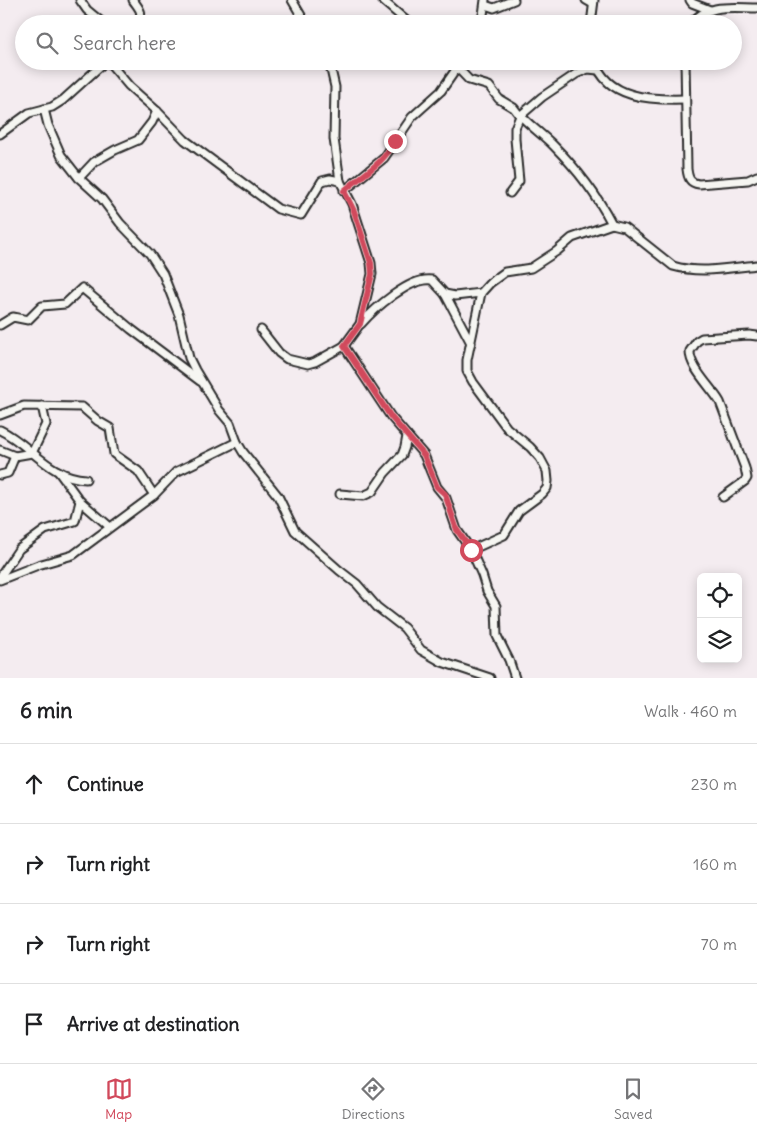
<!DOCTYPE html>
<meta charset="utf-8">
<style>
:root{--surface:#fff;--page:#f6f6f6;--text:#202124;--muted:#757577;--line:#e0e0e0;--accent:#d1495b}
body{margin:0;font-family:Delius,sans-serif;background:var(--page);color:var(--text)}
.controls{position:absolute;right:15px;bottom:15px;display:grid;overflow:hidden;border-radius:8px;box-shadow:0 2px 12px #0003}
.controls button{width:45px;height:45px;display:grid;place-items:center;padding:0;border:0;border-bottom:1px solid var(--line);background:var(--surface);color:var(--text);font:25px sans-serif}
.stop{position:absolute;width:15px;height:15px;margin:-11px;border:4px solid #d1495b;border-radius:50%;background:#fff}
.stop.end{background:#d1495b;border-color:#fff;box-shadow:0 1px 5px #0008}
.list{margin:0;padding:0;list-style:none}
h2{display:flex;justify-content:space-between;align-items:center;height:65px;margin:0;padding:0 20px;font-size:21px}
h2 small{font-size:16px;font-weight:400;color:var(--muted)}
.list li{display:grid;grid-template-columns:32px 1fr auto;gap:15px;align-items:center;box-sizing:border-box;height:80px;padding:0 20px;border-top:1px solid var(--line)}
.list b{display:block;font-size:19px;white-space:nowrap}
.list em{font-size:16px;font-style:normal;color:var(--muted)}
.icon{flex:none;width:28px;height:28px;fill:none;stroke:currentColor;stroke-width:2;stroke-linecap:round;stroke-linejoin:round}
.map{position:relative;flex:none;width:757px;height:678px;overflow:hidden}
.search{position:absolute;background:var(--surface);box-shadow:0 2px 12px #0003;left:15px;right:15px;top:15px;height:55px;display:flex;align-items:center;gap:12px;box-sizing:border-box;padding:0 18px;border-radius:28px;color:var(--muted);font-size:19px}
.sheet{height:385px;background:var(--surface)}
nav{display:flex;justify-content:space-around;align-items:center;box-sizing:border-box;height:70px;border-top:1px solid var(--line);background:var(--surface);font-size:14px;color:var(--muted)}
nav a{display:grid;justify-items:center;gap:2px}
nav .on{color:var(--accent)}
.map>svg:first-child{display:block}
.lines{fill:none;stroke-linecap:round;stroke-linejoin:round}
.street-casing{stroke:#2b2b2b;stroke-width:11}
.street{stroke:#f6f6f2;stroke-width:7}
.route{stroke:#d1495b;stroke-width:6}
</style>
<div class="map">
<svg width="757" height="678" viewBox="0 0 757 678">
<rect width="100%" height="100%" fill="#f4ecf0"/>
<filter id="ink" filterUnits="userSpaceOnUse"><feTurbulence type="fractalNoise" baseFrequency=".02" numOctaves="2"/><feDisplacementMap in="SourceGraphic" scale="10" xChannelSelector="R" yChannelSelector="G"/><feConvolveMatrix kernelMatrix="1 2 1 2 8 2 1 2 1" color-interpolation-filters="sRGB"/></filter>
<g filter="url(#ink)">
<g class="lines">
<defs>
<g id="street">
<polyline points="80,0 87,10 104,24"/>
<path d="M 133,0 C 140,10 145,13 135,24"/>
<polyline points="292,0 306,24"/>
<polyline points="382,0 410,24"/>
<polyline points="586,0 593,4"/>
<polyline points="690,0 692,3 710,10"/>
<polyline points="485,5 494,8 514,0"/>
<polyline points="479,24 483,15 485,0"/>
<polyline points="591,24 594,0"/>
<path d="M 691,24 C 706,3 734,8 757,8"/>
<polyline points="108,61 129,86 157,111 185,140 278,209 301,215 322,181 330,179 340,181"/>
<polyline points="451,61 469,80 489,86 499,99 514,108 520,116"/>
<path d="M 595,61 C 607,99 651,100 685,99"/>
<path d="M 685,61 L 687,169 C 688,178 690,183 699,184 L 748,180 L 757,176"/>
<polyline points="331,63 342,61"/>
<polyline points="44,109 48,125 61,155 79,178 102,199 120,223 150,254 163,274 179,315 189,358 195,370 219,410 230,423 237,442 243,452 278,496 295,531 339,570 357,584 377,607 404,628 421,650 442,662 490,678"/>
<path d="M 522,115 L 524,119 C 533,128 544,136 553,145 C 576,168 597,195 612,224"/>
<polyline points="0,134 29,113 52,107 63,100 106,61"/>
<polyline points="79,178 94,162 115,150 138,140 152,122 157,111"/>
<polyline points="344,191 384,158 412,117 441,91 457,68"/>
<polyline points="510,193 519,181 515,139 515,128 520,116 542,97 576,74 588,69 598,70"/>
<polyline points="445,294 471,343"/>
<path d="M 361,324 C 374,309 411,276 432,280 L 445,294 L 455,296 L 481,293"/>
<polyline points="0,325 13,317 28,320 42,306 65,304 82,288 131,329 200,381"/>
<polyline points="261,330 279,353 287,359 308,364 315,362 344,346 360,324 372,274 371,263 352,204 340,181 334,139 335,87 329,61"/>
<polyline points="344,346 391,417 424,455 437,487 446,498 457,530 471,550 482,575 487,591 496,606 497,636 509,660 515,678"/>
<polyline points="0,415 24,406 82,407 98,421 110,428 114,454 138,471 154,495"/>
<path d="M 0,430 C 30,444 50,478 86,479"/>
<polyline points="0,450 15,456"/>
<polyline points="0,475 8,473 15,456 32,453 46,424 42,406"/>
<polyline points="340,494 363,496 372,492 385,473 402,455 405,447 407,436"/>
<path d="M 723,497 L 745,481 L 747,478 L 745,468 L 720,402 C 712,388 689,367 690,351 L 697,341 L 702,338 L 749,335 L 757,336"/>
<polyline points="80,501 110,527"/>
<path d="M 471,550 L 504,535 L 519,511 L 542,494 L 547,488 L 548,481 L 547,471 L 540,458 L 530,447 L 507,428 L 473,382 L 467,371 L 467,360 L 481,293 L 490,283 L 505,272 L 531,268 L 557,251 L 572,238 L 612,224 L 624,227 L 673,266 C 699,274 730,268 757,265"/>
<polyline points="0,577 19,549 45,530 75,521 80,501 58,471"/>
<polyline points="0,580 38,565 73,555 154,495 176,472 237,442"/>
</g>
</defs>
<use href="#street" class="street-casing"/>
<use href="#street" class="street"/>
</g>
</g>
<g class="lines" filter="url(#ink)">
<path class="route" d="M 395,141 C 383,164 363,174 344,191 L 354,211 L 371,263 L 372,274 L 360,324 L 344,346 L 391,417 L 424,455 L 437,487 L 445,494 L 457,530 L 471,550"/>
</g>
</svg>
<div class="controls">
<button><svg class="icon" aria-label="locate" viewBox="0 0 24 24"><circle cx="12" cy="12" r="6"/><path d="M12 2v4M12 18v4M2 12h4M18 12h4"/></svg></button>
<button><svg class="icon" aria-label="layers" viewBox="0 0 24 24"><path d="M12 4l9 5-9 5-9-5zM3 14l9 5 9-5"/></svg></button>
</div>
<div class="stop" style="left:471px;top:550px"></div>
<div class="stop end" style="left:395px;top:141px"></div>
<div class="search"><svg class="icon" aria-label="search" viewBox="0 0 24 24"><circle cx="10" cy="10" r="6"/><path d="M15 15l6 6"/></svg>Search here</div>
</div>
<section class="sheet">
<h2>6 min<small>Walk · 460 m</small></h2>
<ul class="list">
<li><svg class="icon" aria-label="ahead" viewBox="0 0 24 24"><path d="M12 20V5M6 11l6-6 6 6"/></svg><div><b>Continue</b></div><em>230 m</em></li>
<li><svg class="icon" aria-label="right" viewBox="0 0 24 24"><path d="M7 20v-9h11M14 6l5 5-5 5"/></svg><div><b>Turn right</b></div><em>160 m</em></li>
<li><svg class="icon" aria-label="right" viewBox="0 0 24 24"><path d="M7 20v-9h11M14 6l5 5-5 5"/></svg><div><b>Turn right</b></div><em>70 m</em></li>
<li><svg class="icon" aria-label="arrive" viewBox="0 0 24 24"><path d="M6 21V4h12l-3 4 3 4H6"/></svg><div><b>Arrive at destination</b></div></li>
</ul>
</section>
<nav>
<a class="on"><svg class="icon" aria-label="map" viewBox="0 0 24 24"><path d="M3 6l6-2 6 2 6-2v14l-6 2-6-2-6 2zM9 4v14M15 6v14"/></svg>Map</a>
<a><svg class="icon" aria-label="directions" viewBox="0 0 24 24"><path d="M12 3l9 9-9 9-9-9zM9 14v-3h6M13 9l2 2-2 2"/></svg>Directions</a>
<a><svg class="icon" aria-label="saved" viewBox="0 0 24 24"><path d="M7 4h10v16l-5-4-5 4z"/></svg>Saved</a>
</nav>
